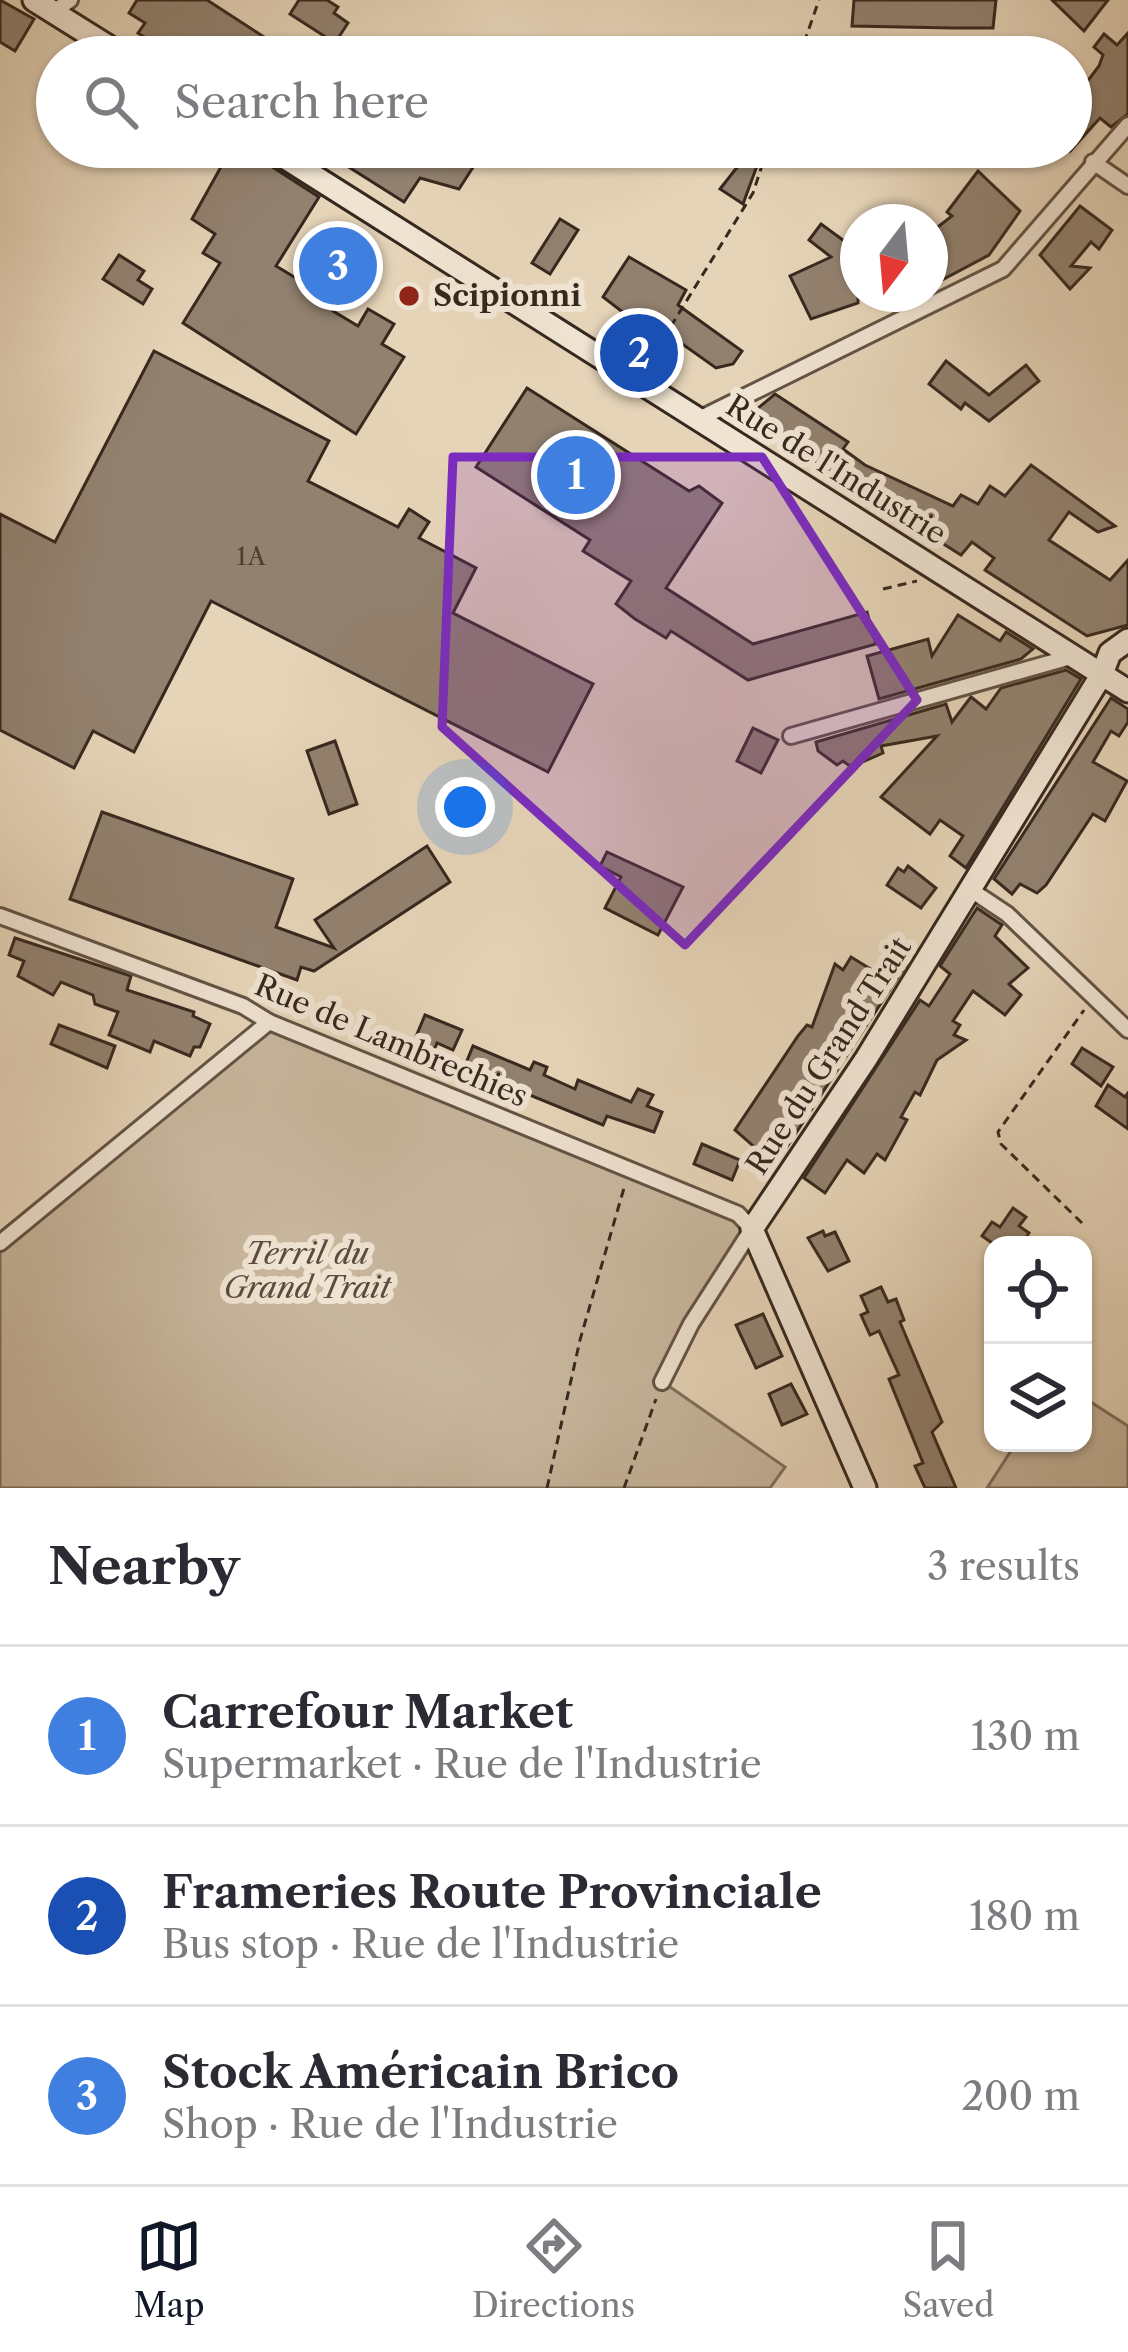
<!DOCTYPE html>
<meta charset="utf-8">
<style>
:root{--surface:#fff;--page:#f7f7f7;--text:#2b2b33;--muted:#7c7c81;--line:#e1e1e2;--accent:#111827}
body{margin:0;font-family:"Libre Caslon Text",serif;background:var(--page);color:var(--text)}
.controls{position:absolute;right:36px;bottom:36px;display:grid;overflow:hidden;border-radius:24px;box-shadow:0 3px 9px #0004}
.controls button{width:108px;height:108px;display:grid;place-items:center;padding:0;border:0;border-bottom:3px solid var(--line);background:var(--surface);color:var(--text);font:60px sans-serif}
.compass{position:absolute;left:840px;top:204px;width:108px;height:108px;border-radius:50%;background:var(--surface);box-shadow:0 3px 9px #0004;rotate:196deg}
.you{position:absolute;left:465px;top:807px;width:42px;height:42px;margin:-30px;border:9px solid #fff;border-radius:50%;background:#1a73e8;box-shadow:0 0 0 18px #1a73e833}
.badge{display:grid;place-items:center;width:78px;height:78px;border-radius:50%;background:var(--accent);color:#fff;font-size:39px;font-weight:700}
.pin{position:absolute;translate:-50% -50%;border:6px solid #fff;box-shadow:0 3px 12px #0006}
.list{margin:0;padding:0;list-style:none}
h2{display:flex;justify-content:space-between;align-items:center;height:156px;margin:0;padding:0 48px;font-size:51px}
h2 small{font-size:39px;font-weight:400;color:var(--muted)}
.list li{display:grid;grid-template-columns:78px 1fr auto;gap:36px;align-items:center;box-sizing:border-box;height:180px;padding:0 48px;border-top:3px solid var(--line)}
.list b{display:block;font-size:45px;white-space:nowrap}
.list p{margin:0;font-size:39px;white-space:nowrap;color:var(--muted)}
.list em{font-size:39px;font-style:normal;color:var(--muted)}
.icon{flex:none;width:66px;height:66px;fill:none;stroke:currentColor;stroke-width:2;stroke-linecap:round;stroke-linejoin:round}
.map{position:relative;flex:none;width:1128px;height:1488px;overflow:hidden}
.search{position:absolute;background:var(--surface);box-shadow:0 3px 9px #0004;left:36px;right:36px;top:36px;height:132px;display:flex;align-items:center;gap:30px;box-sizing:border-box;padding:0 42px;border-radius:66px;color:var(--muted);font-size:45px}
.sheet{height:696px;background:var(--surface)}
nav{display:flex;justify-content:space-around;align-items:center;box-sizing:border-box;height:168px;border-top:3px solid var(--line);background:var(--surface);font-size:33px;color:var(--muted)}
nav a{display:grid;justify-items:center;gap:6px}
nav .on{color:var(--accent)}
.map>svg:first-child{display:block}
.green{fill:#c8b79e;stroke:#80705e;stroke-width:3}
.building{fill:#92816f;stroke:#37281f;stroke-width:3}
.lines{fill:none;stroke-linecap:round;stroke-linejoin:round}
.street-casing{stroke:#635345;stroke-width:20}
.secondary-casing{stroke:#37281f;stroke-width:27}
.path{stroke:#37281f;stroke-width:3;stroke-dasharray:9 6;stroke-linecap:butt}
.street{stroke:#efe3d1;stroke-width:14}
.secondary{stroke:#efe3d1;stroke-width:21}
.marked{fill:#7b2cbf;fill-opacity:0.2;stroke:#7b2cbf;stroke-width:9;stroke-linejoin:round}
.poi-dot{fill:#8f2418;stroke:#efe3d1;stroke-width:4.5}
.labels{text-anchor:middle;stroke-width:12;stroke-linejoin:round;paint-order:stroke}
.number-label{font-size:24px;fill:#4e3e33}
.poi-label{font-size:30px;font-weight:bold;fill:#37281f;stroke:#efe3d1;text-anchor:start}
.street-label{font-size:30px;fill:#37281f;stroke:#efe3d1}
.park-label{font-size:30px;font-style:italic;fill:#5b4c3f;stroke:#efe3d1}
</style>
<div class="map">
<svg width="1128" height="1488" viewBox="0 0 1128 1488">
<rect width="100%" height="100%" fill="#e6d4b8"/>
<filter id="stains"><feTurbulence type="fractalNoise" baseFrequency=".00167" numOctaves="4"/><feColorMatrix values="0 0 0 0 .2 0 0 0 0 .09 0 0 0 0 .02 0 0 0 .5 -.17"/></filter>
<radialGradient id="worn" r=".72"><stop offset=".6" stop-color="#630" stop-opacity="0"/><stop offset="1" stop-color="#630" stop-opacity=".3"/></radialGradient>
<g class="green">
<polygon points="269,1022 725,1205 752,1229 663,1382 785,1467 770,1488 0,1488 0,1243"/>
<polygon points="1083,1397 1128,1426 1128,1488 987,1488 1016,1443 1083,1443"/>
</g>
<g class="building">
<polygon points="0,0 34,19 15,51 0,42"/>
<polygon points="137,0 207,0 295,57 175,57 138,33 145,23 129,13"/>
<polygon points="299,0 327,0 338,7 334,13 348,23 335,43 290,14"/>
<polygon points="854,0 996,0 993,28 952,28 852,26"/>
<polygon points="1052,0 1108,0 1084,31"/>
<polygon points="1128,33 1128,114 1111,127 1100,118 1071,150 1071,83 1080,91 1099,66 1103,55 1094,47 1104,34 1117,45"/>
<polygon points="194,147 241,147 319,197 276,266 306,284 338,233 368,252 333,311 358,326 368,309 394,324 382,344 404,357 356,434 183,323 220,263 203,253 215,234 192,219 222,165"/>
<polygon points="317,147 486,147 459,189 420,178 404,202"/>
<polygon points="746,156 758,163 743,204 720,189"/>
<polygon points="978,171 1020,211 989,255 942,280 936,268 930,276 930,233 952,216 947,212"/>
<polygon points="1080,206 1112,230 1099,249 1091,242 1071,266 1090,268 1070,289 1040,255"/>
<polygon points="560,219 578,230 550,274 532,263"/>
<polygon points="821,224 858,251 858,303 811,319 790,276 831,257 809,240"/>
<polygon points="119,255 144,271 138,280 152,289 143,304 103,279"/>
<polygon points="629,257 686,290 678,305 742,351 733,364 716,368 657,326 651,334 603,297"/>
<polygon points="154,351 329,441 308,481 398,527 409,509 429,522 419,538 476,568 453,613 593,684 548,772 211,601 134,752 93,731 74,768 0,730 0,514 55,542"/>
<polygon points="946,361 989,395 1026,365 1039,381 989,421 965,403 961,409 929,384"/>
<polygon points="527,388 689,491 699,486 722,503 666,588 753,644 867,612 876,644 748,680 671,631 666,638 635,619 616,604 631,581 583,551 590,540 476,467"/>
<polygon points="775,394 848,442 843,449 865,465 953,506 961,495 978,504 990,486 1005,496 1031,465 1115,526 1098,532 1069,512 1049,540 1110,580 1128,560 1128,625 1087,636 985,570 994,558 972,542 961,555 745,419"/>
<polygon points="958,615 1000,641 1006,632 1033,649 1021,659 879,699 867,656 928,639 932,656"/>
<polygon points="1066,670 1081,679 966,868 950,856 963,836 940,820 930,834 881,797 937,736 881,746 883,753 851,767 843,761 837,765 818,751 816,742 946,704 952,722 971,697 986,709 1001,688"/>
<polygon points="1111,698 1128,709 1128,722 1119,736 1111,731 1093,762 1127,781 1105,821 1093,814 1046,885 1037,893 1020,884 1012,894 994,879"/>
<polygon points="753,728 778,740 761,773 737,761"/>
<polygon points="335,741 357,804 329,814 307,751"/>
<polygon points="102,812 293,879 276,927 334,948 315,920 427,846 450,882 314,971 301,967 297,980 70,899"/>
<polygon points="607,852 683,887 658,935 605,908 621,877 600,866"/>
<polygon points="908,866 936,888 921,908 887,885 898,868 904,872"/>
<polygon points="977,908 1002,925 995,936 1028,968 1009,984 1021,995 1005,1015 973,991 953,1021 960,1025 954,1035 966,1040 937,1060 920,1095 915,1092 901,1117 907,1120 885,1160 877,1154 864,1173 847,1160 825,1193 804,1178 920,1000 929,1006 950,974 940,966"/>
<polygon points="15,938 131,976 127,990 194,1012 193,1016 210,1024 200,1047 194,1047 190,1056 154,1041 150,1052 109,1035 118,1012 95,1004 93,995 61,982 53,995 18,976 24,961 9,955"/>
<polygon points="888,955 906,965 775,1165 735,1130 798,1036 807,1025 812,1027 835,964 843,970 851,957 877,973"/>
<polygon points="425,1015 462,1030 453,1050 437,1043 432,1055 412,1046"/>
<polygon points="59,1025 115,1046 107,1068 51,1044"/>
<polygon points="473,1046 530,1070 534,1062 547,1067 544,1075 575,1089 578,1080 631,1102 638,1089 653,1095 647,1106 662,1112 654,1132 607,1116 603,1125 464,1068"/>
<polygon points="1082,1048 1113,1067 1101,1086 1072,1064"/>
<polygon points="1108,1085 1125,1097 1128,1093 1128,1129 1096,1106"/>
<polygon points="702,1144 740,1160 732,1180 694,1164"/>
<polygon points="1013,1208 1026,1217 1019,1226 1029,1233 1021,1245 995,1245 982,1236 992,1222 1000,1227"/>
<polygon points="823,1231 825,1236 835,1232 849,1261 828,1271 808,1238"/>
<polygon points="881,1287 888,1302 896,1299 904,1320 900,1322 942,1422 932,1432 956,1488 925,1488 915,1466 923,1463 889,1379 899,1375 879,1331 870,1335 861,1315 868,1312 861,1296"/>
<polygon points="763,1314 782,1356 756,1368 736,1325"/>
<polygon points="791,1384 807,1414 782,1425 769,1394"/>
</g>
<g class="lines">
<defs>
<g id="street">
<polyline points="54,12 70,0"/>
<polyline points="1093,162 1128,186"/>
<polyline points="699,419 1003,269 1128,125"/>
<polyline points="791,736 1074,656"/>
<polyline points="971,890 1007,914 1128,1030"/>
<polyline points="0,916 243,1006 269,1022 738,1214 752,1229 691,1324 662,1382"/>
<polyline points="0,1243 269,1022"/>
</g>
<g id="secondary">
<polyline points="34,0 125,57"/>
<polyline points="268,147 1128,691"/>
<polyline points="865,1488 752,1229 866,1059 1102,674 1110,653 1128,640"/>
</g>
</defs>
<use href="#street" class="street-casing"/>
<use href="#secondary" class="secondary-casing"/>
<g class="path">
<polyline points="799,57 819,0"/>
<polyline points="647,365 753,193 768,147"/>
<polyline points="883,589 917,581"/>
<polyline points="1082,1223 1001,1144 998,1132 1084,1010"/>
<polyline points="547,1488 580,1340 624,1188"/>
<polyline points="624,1488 656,1399"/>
</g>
<use href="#street" class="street"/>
<use href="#secondary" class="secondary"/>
</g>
<path class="marked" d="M 453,457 L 762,457 L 917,700 L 685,945 L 442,727 Z"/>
<circle class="poi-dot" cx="409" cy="296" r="12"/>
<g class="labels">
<g class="number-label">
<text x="251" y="565">1A</text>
</g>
<g class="poi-label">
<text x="433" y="306">Scipionni</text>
</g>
<g class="street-label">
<text transform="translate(836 470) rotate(32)" y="10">Rue de l'Industrie</text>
<text transform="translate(391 1041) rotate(23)" y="10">Rue de Lambrechies</text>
<text transform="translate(829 1056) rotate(-57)" y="10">Rue du Grand Trait</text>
</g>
<g class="park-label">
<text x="307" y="1264">Terril du<tspan x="307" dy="34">Grand Trait</tspan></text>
</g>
</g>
<rect width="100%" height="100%" filter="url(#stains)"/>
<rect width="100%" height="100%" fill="url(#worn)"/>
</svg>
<div class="controls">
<button><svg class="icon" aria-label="locate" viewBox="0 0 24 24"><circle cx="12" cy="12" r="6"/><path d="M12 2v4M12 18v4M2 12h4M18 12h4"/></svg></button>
<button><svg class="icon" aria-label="layers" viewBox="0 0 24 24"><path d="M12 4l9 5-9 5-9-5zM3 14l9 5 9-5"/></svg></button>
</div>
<svg class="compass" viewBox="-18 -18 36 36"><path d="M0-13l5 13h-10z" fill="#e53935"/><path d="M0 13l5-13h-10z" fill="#7c7c81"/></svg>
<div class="you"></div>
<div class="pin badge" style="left:576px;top:475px;background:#3f7fe0">1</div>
<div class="pin badge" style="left:639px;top:353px;background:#1a4fb4">2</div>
<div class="pin badge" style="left:338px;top:266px;background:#3f7fe0">3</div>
<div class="search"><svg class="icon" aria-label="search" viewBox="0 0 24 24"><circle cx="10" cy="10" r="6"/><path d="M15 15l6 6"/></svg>Search here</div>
</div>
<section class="sheet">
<h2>Nearby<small>3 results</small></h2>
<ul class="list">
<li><span class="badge" style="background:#3f7fe0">1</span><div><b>Carrefour Market</b><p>Supermarket · Rue de l'Industrie</p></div><em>130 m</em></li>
<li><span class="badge" style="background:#1a4fb4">2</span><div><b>Frameries Route Provinciale</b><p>Bus stop · Rue de l'Industrie</p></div><em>180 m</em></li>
<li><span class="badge" style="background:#3f7fe0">3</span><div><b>Stock Américain Brico</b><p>Shop · Rue de l'Industrie</p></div><em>200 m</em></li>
</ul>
</section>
<nav>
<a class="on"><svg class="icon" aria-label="map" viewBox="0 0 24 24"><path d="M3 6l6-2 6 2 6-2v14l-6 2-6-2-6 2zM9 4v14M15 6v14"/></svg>Map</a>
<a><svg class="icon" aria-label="directions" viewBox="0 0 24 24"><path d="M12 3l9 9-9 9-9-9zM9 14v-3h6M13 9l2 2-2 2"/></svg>Directions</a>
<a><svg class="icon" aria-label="saved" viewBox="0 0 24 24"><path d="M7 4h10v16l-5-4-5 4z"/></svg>Saved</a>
</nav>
